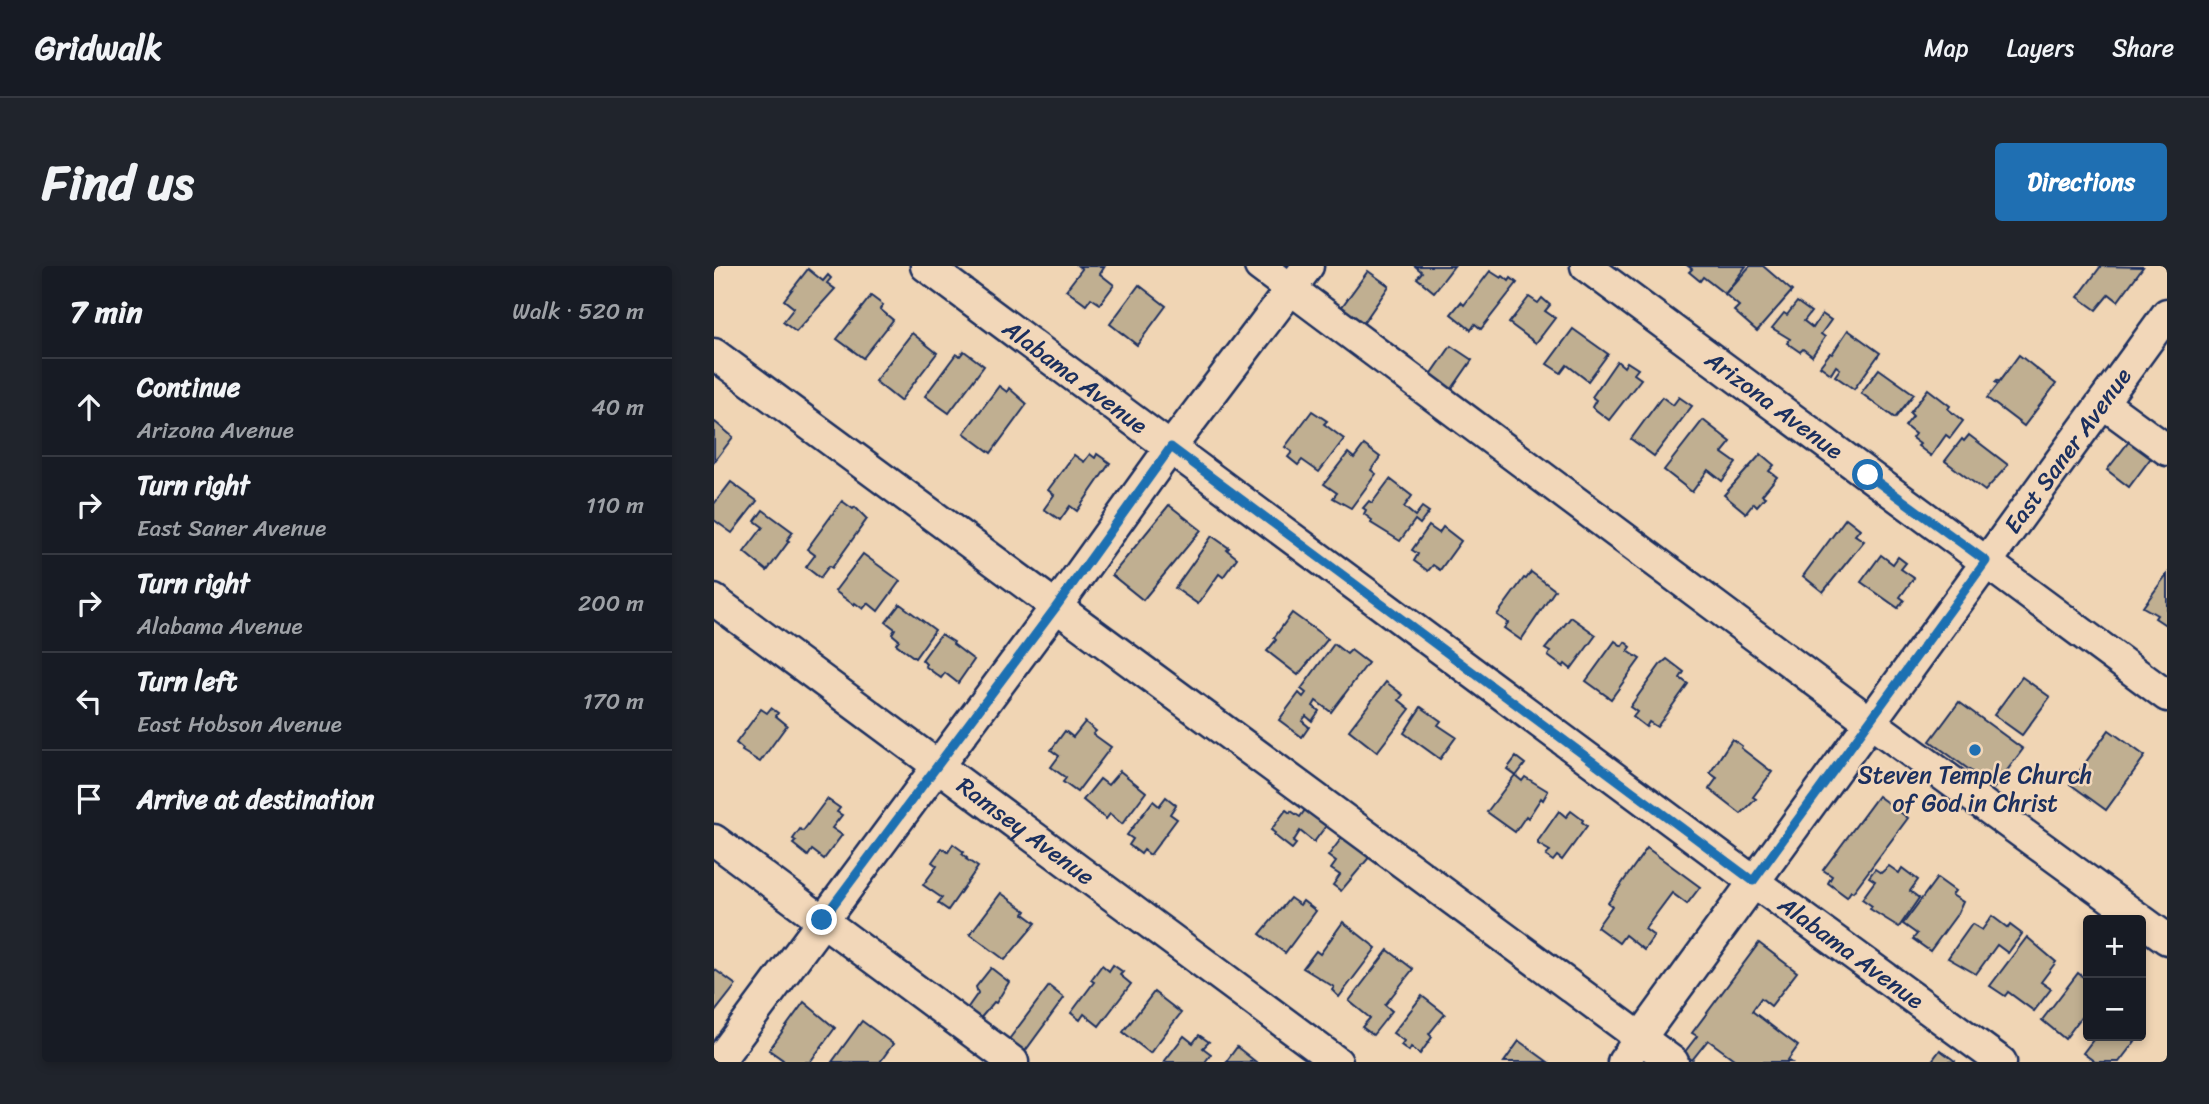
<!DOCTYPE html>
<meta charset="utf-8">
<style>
:root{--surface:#171b24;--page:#20242c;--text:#f1f3f6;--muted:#9ea1a6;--line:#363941;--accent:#1f6fb2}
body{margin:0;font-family:Sriracha,sans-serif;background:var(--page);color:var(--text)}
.controls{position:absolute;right:21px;bottom:21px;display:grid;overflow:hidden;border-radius:7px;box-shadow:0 4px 10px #0003}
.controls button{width:63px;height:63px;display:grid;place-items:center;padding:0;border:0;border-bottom:2px solid var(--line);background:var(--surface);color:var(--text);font:35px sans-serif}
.stop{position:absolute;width:21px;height:21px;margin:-16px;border:5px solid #1f6fb2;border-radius:50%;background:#fff}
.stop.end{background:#1f6fb2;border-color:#fff;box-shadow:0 2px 7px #0008}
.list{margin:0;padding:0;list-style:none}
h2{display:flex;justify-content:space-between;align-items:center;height:91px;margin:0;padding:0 28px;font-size:30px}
h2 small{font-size:23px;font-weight:400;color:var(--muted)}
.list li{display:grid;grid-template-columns:46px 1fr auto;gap:21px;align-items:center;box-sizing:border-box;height:98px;padding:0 28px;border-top:2px solid var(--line)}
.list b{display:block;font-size:26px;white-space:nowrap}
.list p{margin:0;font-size:23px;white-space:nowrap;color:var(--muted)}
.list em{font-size:23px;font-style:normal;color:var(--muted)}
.icon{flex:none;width:38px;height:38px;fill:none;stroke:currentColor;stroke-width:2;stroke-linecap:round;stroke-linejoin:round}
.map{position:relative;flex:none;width:1453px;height:796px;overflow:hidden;border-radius:7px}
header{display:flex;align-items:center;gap:42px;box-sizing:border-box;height:98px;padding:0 35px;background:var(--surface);border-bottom:2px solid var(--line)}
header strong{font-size:33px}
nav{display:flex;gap:38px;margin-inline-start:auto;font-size:24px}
.intro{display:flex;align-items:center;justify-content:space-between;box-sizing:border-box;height:168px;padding:0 42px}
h1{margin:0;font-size:49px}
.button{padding:18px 32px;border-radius:7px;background:var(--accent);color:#fff;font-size:24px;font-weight:700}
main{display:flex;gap:42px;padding:0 42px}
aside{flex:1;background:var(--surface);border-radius:7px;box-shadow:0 4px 10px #0003}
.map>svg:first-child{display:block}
.building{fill:#c0af91;stroke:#1b2f5e;stroke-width:2}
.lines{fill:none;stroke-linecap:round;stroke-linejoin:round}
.minor-casing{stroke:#1b2f5e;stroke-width:35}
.minor{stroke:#f2d7b9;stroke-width:30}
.route{stroke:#1f6fb2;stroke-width:9}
.poi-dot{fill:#1f6fb2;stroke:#f2d7b9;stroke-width:2.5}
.labels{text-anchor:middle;stroke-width:5;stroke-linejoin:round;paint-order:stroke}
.street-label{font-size:24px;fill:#1b2f5e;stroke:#f2d7b9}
.poi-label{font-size:24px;fill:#1b2f5e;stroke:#f2d7b9}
</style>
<header>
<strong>Gridwalk</strong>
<nav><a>Map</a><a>Layers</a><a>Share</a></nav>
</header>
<div class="intro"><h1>Find us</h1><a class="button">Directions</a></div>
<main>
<aside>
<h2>7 min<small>Walk · 520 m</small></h2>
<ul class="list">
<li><svg class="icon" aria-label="ahead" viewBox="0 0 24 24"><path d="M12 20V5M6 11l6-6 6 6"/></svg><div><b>Continue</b><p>Arizona Avenue</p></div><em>40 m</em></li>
<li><svg class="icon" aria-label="right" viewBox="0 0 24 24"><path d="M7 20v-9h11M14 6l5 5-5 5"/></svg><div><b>Turn right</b><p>East Saner Avenue</p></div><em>110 m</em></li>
<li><svg class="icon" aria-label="right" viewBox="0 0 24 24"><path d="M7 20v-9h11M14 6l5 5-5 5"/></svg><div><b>Turn right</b><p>Alabama Avenue</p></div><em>200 m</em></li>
<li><svg class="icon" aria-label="left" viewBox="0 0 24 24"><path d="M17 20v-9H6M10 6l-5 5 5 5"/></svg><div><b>Turn left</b><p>East Hobson Avenue</p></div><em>170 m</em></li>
<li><svg class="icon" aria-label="arrive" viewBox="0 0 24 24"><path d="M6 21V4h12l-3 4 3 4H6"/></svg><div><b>Arrive at destination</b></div></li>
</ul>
</aside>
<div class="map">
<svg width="1453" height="796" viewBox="0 0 1453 796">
<rect width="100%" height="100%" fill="#f0d5b4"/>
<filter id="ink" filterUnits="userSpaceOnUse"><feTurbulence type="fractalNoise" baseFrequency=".0143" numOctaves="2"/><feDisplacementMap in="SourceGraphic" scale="14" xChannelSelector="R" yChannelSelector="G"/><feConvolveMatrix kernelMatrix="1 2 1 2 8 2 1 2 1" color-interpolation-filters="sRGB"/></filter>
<g filter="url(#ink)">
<g class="building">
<polygon points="364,0 391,0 386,8 400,19 386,38 377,32 372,39 352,24 368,3"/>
<polygon points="701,0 740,0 720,26 703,12 708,6"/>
<polygon points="974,0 1032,0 1011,28 989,11 986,15 975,6 978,3"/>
<polygon points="1036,0 1049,0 1078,25 1043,65 1020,45 1025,40 1011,28"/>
<polygon points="1387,0 1429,1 1404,35 1395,28 1382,44 1364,31"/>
<polygon points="94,3 109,15 114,9 117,12 113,17 121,23 82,66 69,56 80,42 70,34"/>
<polygon points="654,5 675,20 646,62 624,46"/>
<polygon points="776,5 787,12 789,10 795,15 797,12 803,17 767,63 761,58 757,64 737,48 747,36 750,39"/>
<polygon points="425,19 452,40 423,79 396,58"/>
<polygon points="157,30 169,39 166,43 179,54 149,92 123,73"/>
<polygon points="815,31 824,37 828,32 836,39 831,45 841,52 822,77 795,57"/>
<polygon points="1083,36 1097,46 1090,55 1099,62 1108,48 1117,54 1107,68 1111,71 1098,90 1089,83 1086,86 1073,77 1076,73 1058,62 1070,47 1073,49"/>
<polygon points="859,63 894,88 874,115 853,99 847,107 833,98"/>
<polygon points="1134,64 1166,87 1140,123 1121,110 1126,103 1122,100 1117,108 1106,100 1116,87 1118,88"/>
<polygon points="198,67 223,87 186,135 161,115"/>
<polygon points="737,80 758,94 735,127 714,113"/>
<polygon points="250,85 270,100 235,147 211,130 242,88 246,90"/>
<polygon points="1305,89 1342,118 1310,160 1273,132 1284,118 1281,116 1283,114 1285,116"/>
<polygon points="903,95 910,101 913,96 924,103 920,108 927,113 895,154 878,141 882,134 878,131"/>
<polygon points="1165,103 1200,128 1181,152 1147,127"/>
<polygon points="285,120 293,126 295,122 313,138 277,187 250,167"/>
<polygon points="1214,123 1236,140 1234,143 1249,155 1236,172 1232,169 1217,190 1204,180 1206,178 1198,172 1201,168 1191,160 1199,150 1196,147"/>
<polygon points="948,131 959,139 965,131 978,140 940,190 917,173"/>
<polygon points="598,145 613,155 610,158 630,173 605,206 588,194 584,199 574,191 578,186 571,181"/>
<polygon points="989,154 1017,176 1008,187 1022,197 1008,215 994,204 978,226 950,204"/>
<polygon points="1,156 19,171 0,196 0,157"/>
<polygon points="1255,169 1294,199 1271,225 1231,195 1248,173 1250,175"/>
<polygon points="1420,169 1442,185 1415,221 1393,204"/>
<polygon points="650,179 666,191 657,204 662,208 637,242 619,232 623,227 610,218 634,187 640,192"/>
<polygon points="376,188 381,192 383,188 396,197 363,245 356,240 346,254 330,243 340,229 334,224 360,189 370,196"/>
<polygon points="1047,188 1060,199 1055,205 1063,211 1048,229 1051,231 1043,240 1040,237 1032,247 1010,229"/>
<polygon points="676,213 698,230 690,241 701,250 708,241 715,246 706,258 701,254 686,275 657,257 658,254 650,248 652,244 649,242 655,235 658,237"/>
<polygon points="17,216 43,235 18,267 0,254 0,238"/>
<polygon points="128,235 139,243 141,241 153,253 118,302 115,300 106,312 92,301 101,289 93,283"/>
<polygon points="455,239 487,264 429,334 398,309"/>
<polygon points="49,244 79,266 73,274 75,275 53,305 30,286 49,261 41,255"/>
<polygon points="1132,252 1146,263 1141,269 1150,275 1109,326 1089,310"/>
<polygon points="715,260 725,267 729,261 747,275 726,304 719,299 714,305 700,295 704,288 698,284"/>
<polygon points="498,270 515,282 513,284 523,292 509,311 505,308 484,338 461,322"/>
<polygon points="149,288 186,315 164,345 154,337 149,343 141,337 140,339 121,325"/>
<polygon points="1167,289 1179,298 1184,291 1192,297 1187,303 1200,312 1186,331 1190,334 1184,342 1147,316"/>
<polygon points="817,306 841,324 807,374 790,362 794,357 783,349 810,312 812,313"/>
<polygon points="1453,308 1453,360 1441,352 1443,349 1429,341"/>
<polygon points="186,338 221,364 201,392 182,378 185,374 178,368 181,363 172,356"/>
<polygon points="578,347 614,373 584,409 553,385 562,374 560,372"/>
<polygon points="857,351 882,369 857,403 851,398 849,401 834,390 836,386 831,383"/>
<polygon points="227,368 240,376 239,378 260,394 244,417 231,407 227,412 211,400 212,398 208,394"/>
<polygon points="901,375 908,380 911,376 917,381 914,385 926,393 897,433 872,415"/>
<polygon points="620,378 633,388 637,384 654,397 617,446 602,435 599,440 605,445 598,455 592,450 588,455 595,461 588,471 565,454 585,427 589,431 592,427 587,423"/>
<polygon points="953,393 970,406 966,412 974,418 943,461 935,456 932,461 919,451 923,446 916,441 946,399"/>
<polygon points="1308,411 1336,431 1308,469 1280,449"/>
<polygon points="672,416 689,429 685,434 696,443 663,486 635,464"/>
<polygon points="1245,436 1309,483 1280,522 1216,475"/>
<polygon points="707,441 727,455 724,459 742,471 726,493 690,467"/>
<polygon points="57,442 64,447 62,450 73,459 46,496 28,485 29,483 22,477 47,443 53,447"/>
<polygon points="371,456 382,465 379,468 397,481 363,526 349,516 352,512 337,501 345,490 337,484 351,465 359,471"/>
<polygon points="1395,464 1431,490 1392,544 1356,518"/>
<polygon points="1018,473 1028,480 1027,482 1058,506 1039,531 1042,533 1027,548 995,523 1003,512 996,507"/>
<polygon points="802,491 811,498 802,510 808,515 811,511 834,525 829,534 827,532 814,552 812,550 801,566 773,546 801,509 793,503"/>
<polygon points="406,505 432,526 408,558 396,548 392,553 369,534 386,513 394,519"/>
<polygon points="1164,530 1194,552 1139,626 1137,625 1133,631 1114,617 1118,610 1109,604"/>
<polygon points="452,531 462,539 456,548 463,553 436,589 430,584 427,588 415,579 419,573 413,569 439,535 445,540"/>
<polygon points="113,533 126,542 123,546 128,549 118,562 128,569 110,593 98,584 94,590 79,578 82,575 79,573 86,563 89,565"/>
<polygon points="603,542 617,553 600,576 586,565 579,576 582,578 578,583 560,569 561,567 557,564 572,544 576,547 577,545 586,551 591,544 598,549"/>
<polygon points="845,545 852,551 857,545 869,554 868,556 873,560 848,594 843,590 839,595 832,590 836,585 824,578 824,575"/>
<polygon points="630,569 658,588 627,625 619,619 626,609 617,603 622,596 614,590"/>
<polygon points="239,578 250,586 248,588 253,592 252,593 264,601 234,644 224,637 228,632 209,619 223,600 218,596 228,582 234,586"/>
<polygon points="933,582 986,621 973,638 958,627 931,663 940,670 930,684 911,669 905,677 883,661 898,640 894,637"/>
<polygon points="1175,600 1185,607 1188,602 1204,614 1196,625 1205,632 1185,661 1156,643 1158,640 1148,633 1161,615 1155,611 1161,603 1167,607"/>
<polygon points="1223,612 1241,625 1238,629 1249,636 1244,647 1216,685 1199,673 1203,668 1189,658"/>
<polygon points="287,627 312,645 310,648 322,657 291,694 256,668"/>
<polygon points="576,632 586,639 589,635 602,645 571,687 546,668"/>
<polygon points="1278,650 1294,662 1296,659 1308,668 1294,687 1283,679 1262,708 1234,692 1258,658 1268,664"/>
<polygon points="629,656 662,682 625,731 618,724 620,721 589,702 602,685 606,688"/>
<polygon points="1313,671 1342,696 1327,716 1337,723 1320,745 1294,726 1291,730 1276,720"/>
<polygon points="1045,677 1083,706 1057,740 1047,732 1038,745 1084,780 1074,794 1077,796 1024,796 994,774 978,794 970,787 983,770 978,767"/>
<polygon points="674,684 699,703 671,739 678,745 659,769 648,761 656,752 635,735"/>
<polygon points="388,699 395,705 399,699 409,706 406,709 417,718 385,760 370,748 366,754 357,747 380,716 377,714"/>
<polygon points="277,702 295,716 282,737 280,736 265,754 252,744 264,727 262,721"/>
<polygon points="0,703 22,719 0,747"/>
<polygon points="1364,707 1374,715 1374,742 1351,773 1328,754"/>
<polygon points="335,720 350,732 309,788 293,776"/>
<polygon points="440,726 467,747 436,787 409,766"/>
<polygon points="708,730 731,748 715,768 718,771 706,788 697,781 695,785 687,779 690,775 679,767"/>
<polygon points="90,736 121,762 96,796 67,796 69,794 55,784"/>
<polygon points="148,755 179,778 166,796 118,796"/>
<polygon points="485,769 495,776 489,782 497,788 491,796 450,796 470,770 479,777"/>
<polygon points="1382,770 1425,770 1405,796 1381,796 1369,787"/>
<polygon points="805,775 834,796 790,796"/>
<polygon points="523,781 542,796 512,796"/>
<polygon points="1226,784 1241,795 1240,796 1217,796"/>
</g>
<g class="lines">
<defs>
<g id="minor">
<path id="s1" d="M 212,0 L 1039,615 L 1287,796"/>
<polyline points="546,0 1155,455 1453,673"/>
<path id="s2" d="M 872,0 L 1453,430"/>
<polyline points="0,88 959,796"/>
<polyline points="1389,137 1453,184"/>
<path id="s3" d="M 0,334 L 623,796"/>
<polyline points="0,574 299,796"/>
<polyline points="4,796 342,341 457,181 594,0"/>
<path id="s4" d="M 909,796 L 1453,48"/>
</g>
</defs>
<use href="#minor" class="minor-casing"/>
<use href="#minor" class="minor"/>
</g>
</g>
<g class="lines" filter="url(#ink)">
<polyline class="route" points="108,654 342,341 457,181 1039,615 1272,295 1154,209"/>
</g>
<circle class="poi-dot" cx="1261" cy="484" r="7"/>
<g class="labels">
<g class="street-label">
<text dy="8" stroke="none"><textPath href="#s1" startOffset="186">Alabama Avenue</textPath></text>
<text dy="8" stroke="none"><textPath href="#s2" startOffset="234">Arizona Avenue</textPath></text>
<text dy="8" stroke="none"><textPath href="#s4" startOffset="756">East Saner Avenue</textPath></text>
<text dy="8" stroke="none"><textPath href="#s3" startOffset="388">Ramsey Avenue</textPath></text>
<text dy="8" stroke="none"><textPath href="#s1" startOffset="1152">Alabama Avenue</textPath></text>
</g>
<g class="poi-label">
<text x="1261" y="517">Steven Temple Church<tspan x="1261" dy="28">of God in Christ</tspan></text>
</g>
</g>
</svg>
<div class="controls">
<button>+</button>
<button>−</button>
</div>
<div class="stop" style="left:1154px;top:209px"></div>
<div class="stop end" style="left:108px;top:654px"></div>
</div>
</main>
